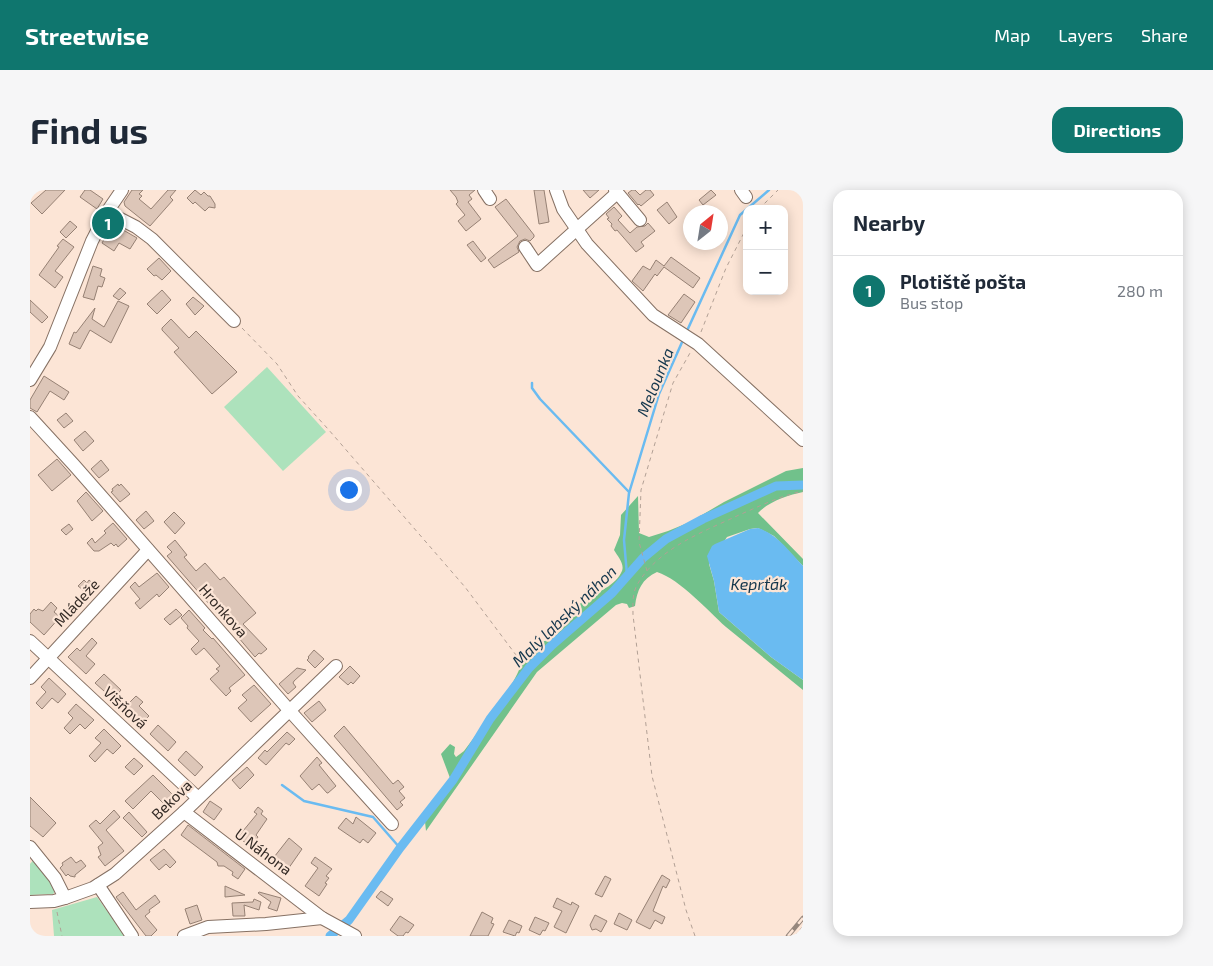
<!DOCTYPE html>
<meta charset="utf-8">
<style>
:root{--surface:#fff;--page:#f6f6f7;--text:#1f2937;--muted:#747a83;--line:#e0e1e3;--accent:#0f766e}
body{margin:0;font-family:"Exo 2",sans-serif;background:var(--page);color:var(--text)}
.controls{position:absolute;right:15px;top:15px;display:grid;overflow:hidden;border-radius:10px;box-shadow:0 2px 12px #0003}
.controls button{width:45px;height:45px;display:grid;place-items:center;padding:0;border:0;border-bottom:1px solid var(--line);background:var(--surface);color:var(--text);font:25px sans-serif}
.compass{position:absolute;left:653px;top:15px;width:45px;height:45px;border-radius:50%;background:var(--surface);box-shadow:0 2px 12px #0003;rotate:30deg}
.you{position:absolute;left:318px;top:299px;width:18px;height:18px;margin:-12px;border:4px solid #fff;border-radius:50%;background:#1a73e8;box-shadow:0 0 0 8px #1a73e833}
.badge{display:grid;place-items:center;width:32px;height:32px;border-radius:50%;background:var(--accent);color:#fff;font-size:16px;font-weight:700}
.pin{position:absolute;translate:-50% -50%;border:2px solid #fff;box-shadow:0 1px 5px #0006}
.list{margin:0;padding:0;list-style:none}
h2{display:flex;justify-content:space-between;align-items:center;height:65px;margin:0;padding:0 20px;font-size:21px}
h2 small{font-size:16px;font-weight:400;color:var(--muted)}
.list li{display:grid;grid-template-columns:32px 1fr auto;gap:15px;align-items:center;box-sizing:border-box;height:70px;padding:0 20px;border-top:1px solid var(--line)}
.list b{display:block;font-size:19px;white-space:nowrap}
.list p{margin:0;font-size:16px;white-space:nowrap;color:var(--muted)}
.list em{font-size:16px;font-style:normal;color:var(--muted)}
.map{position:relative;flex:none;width:773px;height:746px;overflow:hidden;border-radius:15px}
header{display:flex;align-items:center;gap:30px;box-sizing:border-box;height:70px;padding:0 25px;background:var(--accent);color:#fff}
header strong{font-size:24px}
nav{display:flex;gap:28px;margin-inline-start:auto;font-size:18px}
.intro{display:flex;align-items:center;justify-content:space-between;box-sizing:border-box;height:120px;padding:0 30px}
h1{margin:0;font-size:35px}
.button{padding:12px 22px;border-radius:15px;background:var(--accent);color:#fff;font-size:18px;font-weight:700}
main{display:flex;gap:30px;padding:0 30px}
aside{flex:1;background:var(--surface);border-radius:15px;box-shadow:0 2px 12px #0003}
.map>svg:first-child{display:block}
.green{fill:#ade2bc}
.forest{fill:#71c18b}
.water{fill:#6abbf1}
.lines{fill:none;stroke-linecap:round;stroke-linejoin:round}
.stream{stroke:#6abbf1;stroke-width:2.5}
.canal{stroke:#6abbf1;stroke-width:9}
.building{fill:#ddc6b8;stroke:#968174}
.minor-casing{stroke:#867164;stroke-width:14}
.path{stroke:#b2a095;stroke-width:1;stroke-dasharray:4 4;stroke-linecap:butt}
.minor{stroke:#fff;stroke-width:12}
.rail-casing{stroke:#96877d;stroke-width:4.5}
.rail{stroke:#fce5d6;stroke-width:2.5;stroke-dasharray:8;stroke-linecap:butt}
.labels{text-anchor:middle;stroke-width:4.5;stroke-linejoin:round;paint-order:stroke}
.street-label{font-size:15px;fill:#332a25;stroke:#fce5d6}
.water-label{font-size:16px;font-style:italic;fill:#13364c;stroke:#fce5d6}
</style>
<header>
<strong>Streetwise</strong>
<nav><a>Map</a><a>Layers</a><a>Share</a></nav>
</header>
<div class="intro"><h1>Find us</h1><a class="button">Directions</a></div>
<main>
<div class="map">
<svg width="773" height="746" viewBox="0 0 773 746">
<rect width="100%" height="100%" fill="#fce5d6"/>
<g class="green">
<polygon points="237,177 296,242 253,281 194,217"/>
<polygon points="5,668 26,700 23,704 0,705 0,674"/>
<polygon points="67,707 95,746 24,746 22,720"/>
</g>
<path class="forest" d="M 773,278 L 773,302 C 758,305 738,312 728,323 L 773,369 L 773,376 L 744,346 L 728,338 L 720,339 L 697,347 L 679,374 L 684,391 L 689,422 L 741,467 L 773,490 L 773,500 C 747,479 722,458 696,437 C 677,420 651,390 627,382 C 612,389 607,400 605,416 L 599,418 L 597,414 L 592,413 L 586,415 L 507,482 L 396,641 L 394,622 L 420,588 L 411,564 L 420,554 L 425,557 L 424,564 L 426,567 L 434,561 C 451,538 468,516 483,492 C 489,482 493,468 501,459 C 508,450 512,453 520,449 C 535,442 539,423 552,412 C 564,403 583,398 591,383 C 596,375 588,367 584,360 L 590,345 L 591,325 L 608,306 L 609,343 L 619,347 L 638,341 L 660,332 L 694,312 L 756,281 Z"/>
<path class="water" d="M 728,338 C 747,344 760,362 773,376 L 773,490 L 741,467 L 689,422 L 684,391 L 677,366 L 682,356 L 685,354 L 720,339 Z"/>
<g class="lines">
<g class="stream">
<polyline points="717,19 739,0"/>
<polyline points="656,143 710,25 717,19"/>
<polyline points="502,193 502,198 510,209 599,302"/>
<polyline points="597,385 594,350 599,303 629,204 653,150"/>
<polyline points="252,595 274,611 343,627 370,658"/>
</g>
<polyline class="canal" points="300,746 319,730 370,658 423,590 460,529 499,478 522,455 582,403 613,368 636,349 673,329 746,296 773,295"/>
</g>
<g class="building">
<polygon points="16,0 35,0 12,24 1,13"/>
<polygon points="55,0 60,0 73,9 67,19 50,7"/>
<polygon points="102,0 113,0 109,4 112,6 109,9 121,19 138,0 146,0 140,7 143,10 120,36 95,16 94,12"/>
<polygon points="165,0 171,5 174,2 178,6 180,6 185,14 185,18 179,17 175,21 165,12 163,14 157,8"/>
<polygon points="420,0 445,0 439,5 442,9 438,12 451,29 436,41 428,31 435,25 426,14 428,12 426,7"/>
<polygon points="504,0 514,0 519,32 509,34"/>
<polygon points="553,0 569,0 560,8"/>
<polygon points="602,0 605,0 610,5 616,0 620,0 624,5 611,16 609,14 608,15 598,3"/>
<polygon points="681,0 686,5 673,15 669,10"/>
<polygon points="476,9 504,45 504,47 500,51 495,49 490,51 487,57 489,62 464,78 458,70 488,46 465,17"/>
<polygon points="637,12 647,27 639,34 627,20"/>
<polygon points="584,17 592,26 588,30 600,43 607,37 615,36 618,33 625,41 611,52 614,56 606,62 587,40 585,41 581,36 582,34 577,29 579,28 576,24"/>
<polygon points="40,31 47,37 36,48 30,42"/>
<polygon points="83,34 107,48 100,59 89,53 84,61 72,53"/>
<polygon points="33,49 44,57 25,81 33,87 25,98 9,85 29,57 27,56"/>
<polygon points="443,51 456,68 451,72 437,55"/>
<polygon points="641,67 670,88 663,98 634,77 627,86 625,84 613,101 602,91 613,76 620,80 626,70 634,76"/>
<polygon points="129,68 141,81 132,90 126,85 124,86 117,79"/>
<polygon points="63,76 72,79 70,86 75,88 72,97 68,96 64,110 53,107"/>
<polygon points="90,98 96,103 89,110 83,106"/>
<polygon points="132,100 141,110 127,124 117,114"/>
<polygon points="654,104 665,112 651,133 638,125"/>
<polygon points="163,107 174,116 165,125 156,114"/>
<polygon points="0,110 18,127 12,133 0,122"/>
<polygon points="88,111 99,116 81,153 60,140 50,159 39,154 44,142 46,143 65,118 62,129 74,137"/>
<polygon points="141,129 159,148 166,141 207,182 182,204 144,162 149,158 132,140 132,138"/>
<polygon points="14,186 39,202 34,210 20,201 7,222 0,218 0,210"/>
<polygon points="36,223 43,231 34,238 27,230"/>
<polygon points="55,241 64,251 53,261 44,250"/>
<polygon points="27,269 41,285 22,301 8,285"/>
<polygon points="71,270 79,280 69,288 61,279"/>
<polygon points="88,294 89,296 91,294 100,304 90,312 81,302 83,301 82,299"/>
<polygon points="56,302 73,321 62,331 47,311"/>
<polygon points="116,321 124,331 114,339 106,330"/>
<polygon points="144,322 155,333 145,344 134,332"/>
<polygon points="83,333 97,349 88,357 86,354 84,356 81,353 69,361 64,361 57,353 62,348 65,353 76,343 74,341"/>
<polygon points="39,334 43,339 36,345 31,340"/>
<polygon points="145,350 157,365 154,367 166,381 175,373 190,390 194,387 226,423 213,434 237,459 231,464 229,463 225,467 208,447 212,444 202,434 199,437 137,366 142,362 137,357"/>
<polygon points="127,383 139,397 129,407 127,404 110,419 105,413 110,409 100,397 105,392 109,397"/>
<polygon points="54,390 57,393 59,390 68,398 53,412 53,400 48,396"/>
<polygon points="21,412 27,418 24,422 30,427 14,445 0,432 0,424 4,419 6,421 8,419 13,421"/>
<polygon points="146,419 152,425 140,435 134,429"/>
<polygon points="159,420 175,438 173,440 182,449 183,448 215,485 199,498 201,501 196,506 180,489 189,481 186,479 190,476 174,458 166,465 161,459 169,451 157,438 158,436 151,428"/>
<polygon points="62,448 67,453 56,466 65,474 56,484 38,467 47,458 50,461"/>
<polygon points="284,460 294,469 285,478 277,470 279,468 278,467"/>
<polygon points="320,476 330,486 323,494 321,492 318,495 309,487"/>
<polygon points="267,478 276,480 264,491 263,493 266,497 258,504 249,494"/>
<polygon points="74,484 91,500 83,509 65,493"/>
<polygon points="19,488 36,504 28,513 22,508 12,519 6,513 16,502 11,497"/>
<polygon points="224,495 241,514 221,532 208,518 217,510 212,505"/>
<polygon points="106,506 113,512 109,516 119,526 110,535 93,519"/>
<polygon points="289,511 296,520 282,532 274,523"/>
<polygon points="46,514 64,530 55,539 50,534 40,544 34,538 43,528 38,523"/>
<polygon points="128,535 146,552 138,561 120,544"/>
<polygon points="314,536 363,594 368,590 374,597 369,601 375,608 370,612 373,615 367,620 304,546"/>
<polygon points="74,539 91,556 83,564 77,559 65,572 59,566 71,553 65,548"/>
<polygon points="257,542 265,549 259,555 256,553 236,575 228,568 235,560 237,562"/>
<polygon points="156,561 173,577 165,586 148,570"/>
<polygon points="287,567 292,573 289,575 306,596 298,603 297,603 289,594 282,600 270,586"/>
<polygon points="104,568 113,576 104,585 95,577"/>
<polygon points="217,577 224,585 210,599 202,590"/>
<polygon points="123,585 144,606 135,615 121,601 103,619 95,611"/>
<polygon points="0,607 26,633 13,647 0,636"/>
<polygon points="180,611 192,619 184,630 173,622"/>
<polygon points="228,617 233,621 231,624 237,629 226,645 228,647 221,657 208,647 227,624 224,622"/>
<polygon points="84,620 90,627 76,640 94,661 75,676 68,667 71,665 68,657 73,653 59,636 66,630 70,634"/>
<polygon points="99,622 117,642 112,647 93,628"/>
<polygon points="326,627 346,643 338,653 333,649 330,653 308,638 316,628 323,634"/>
<polygon points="158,635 215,679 208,689 202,685 203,682 194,676 188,676 187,672 151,645"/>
<polygon points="259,648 272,659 256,682 241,671"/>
<polygon points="134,659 146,672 140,678 136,674 129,680 120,670"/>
<polygon points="41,667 46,673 51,670 56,676 45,685 45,687 40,686 38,684 36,686 30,678 33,675 32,673"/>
<polygon points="285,667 302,679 296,686 299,688 295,693 297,694 289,706 275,696 288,678 281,673"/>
<polygon points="632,685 640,690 636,698 633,696 623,721 635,727 632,734 625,730 620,739 606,732"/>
<polygon points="575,686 581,689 572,707 565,704"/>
<polygon points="195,696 215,705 195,707"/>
<polygon points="351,701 363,709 358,716 346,707"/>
<polygon points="93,702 106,720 125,705 130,712 119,720 120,722 115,726 127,740 121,746 116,746 86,707"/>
<polygon points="229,702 251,708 247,721 238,718 241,712 228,703"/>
<polygon points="527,708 541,715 542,712 549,716 536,743 524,737 532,721 523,717"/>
<polygon points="224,709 231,712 229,720 214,715 215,726 203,726 202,713 223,712"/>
<polygon points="167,715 172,730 160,734 155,719"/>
<polygon points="452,722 463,728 461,733 464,734 458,746 440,746"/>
<polygon points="589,723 602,730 597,740 584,734"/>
<polygon points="565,725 577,731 571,742 566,739 562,740 560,735"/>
<polygon points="370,726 384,735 378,743 376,742 373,746 368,746 360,740"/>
<polygon points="505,727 519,733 515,741 513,740 510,745 499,740"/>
<polygon points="479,730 492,736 489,743 487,742 485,746 473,742"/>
</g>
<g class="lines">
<defs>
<g id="minor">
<polyline points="454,0 460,9"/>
<polyline points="526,0 533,19 557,54 623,125 668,154 773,250"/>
<polyline points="585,0 610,30"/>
<polyline points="711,0 716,7"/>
<polyline points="77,22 106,37 122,49 204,131"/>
<polyline points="495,57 507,75 587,3"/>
<polyline points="0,190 20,157 62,51 77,22 92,0"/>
<polyline points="0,227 44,275 259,520 362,634"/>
<polyline points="0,451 168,608"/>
<polyline points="0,488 118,360"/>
<polyline points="154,622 292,728 325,746"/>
<polyline points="0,657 25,688 35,708"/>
<polyline points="68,695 102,746"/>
<polyline points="0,712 24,711 35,708 63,698 85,684 154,622 306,476"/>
<polyline points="154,746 178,737 236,734 292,728"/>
</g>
</defs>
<use href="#minor" class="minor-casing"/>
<g class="path">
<polyline points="729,19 748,0"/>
<polyline points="212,138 247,174 268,206 298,239 435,397 489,469"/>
<polyline points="671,142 696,78 717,37"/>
<polyline points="617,381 609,352 611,300 643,193 660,163"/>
<polyline points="27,722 32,746"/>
<path d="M 665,746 L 656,720 L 622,586 L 603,425 C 603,415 602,404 607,395 C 628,358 673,342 709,325 C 730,316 750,306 773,301"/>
<polyline points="765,746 773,736"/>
</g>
<use href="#minor" class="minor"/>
<defs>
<polyline id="rail" points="758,746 773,728"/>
</defs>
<use href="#rail" class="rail-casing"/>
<use href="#rail" class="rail"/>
</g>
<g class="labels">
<g class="street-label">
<text transform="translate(47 413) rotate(-47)" y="5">Mládeže</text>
<text transform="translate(193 421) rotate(49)" y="5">Hronkova</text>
<text transform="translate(95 518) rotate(43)" y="5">Višňová</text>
<text transform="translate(142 610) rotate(-44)" y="5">Bekova</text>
<text transform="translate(233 662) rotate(37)" y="5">U Náhona</text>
</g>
<g class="water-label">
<text transform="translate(625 192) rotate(-68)" y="6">Melounka</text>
<text x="729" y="400">Keprťák</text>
<text transform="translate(534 426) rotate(-44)" y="6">Malý labský náhon</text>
</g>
</g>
</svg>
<div class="controls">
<button>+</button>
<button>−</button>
</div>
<svg class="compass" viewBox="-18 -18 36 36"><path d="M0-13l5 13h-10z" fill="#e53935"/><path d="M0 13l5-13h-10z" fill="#747a83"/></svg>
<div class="you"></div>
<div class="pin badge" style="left:78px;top:33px">1</div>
</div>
<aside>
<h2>Nearby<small></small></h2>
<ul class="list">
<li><span class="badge">1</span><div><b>Plotiště pošta</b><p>Bus stop</p></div><em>280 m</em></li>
</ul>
</aside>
</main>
